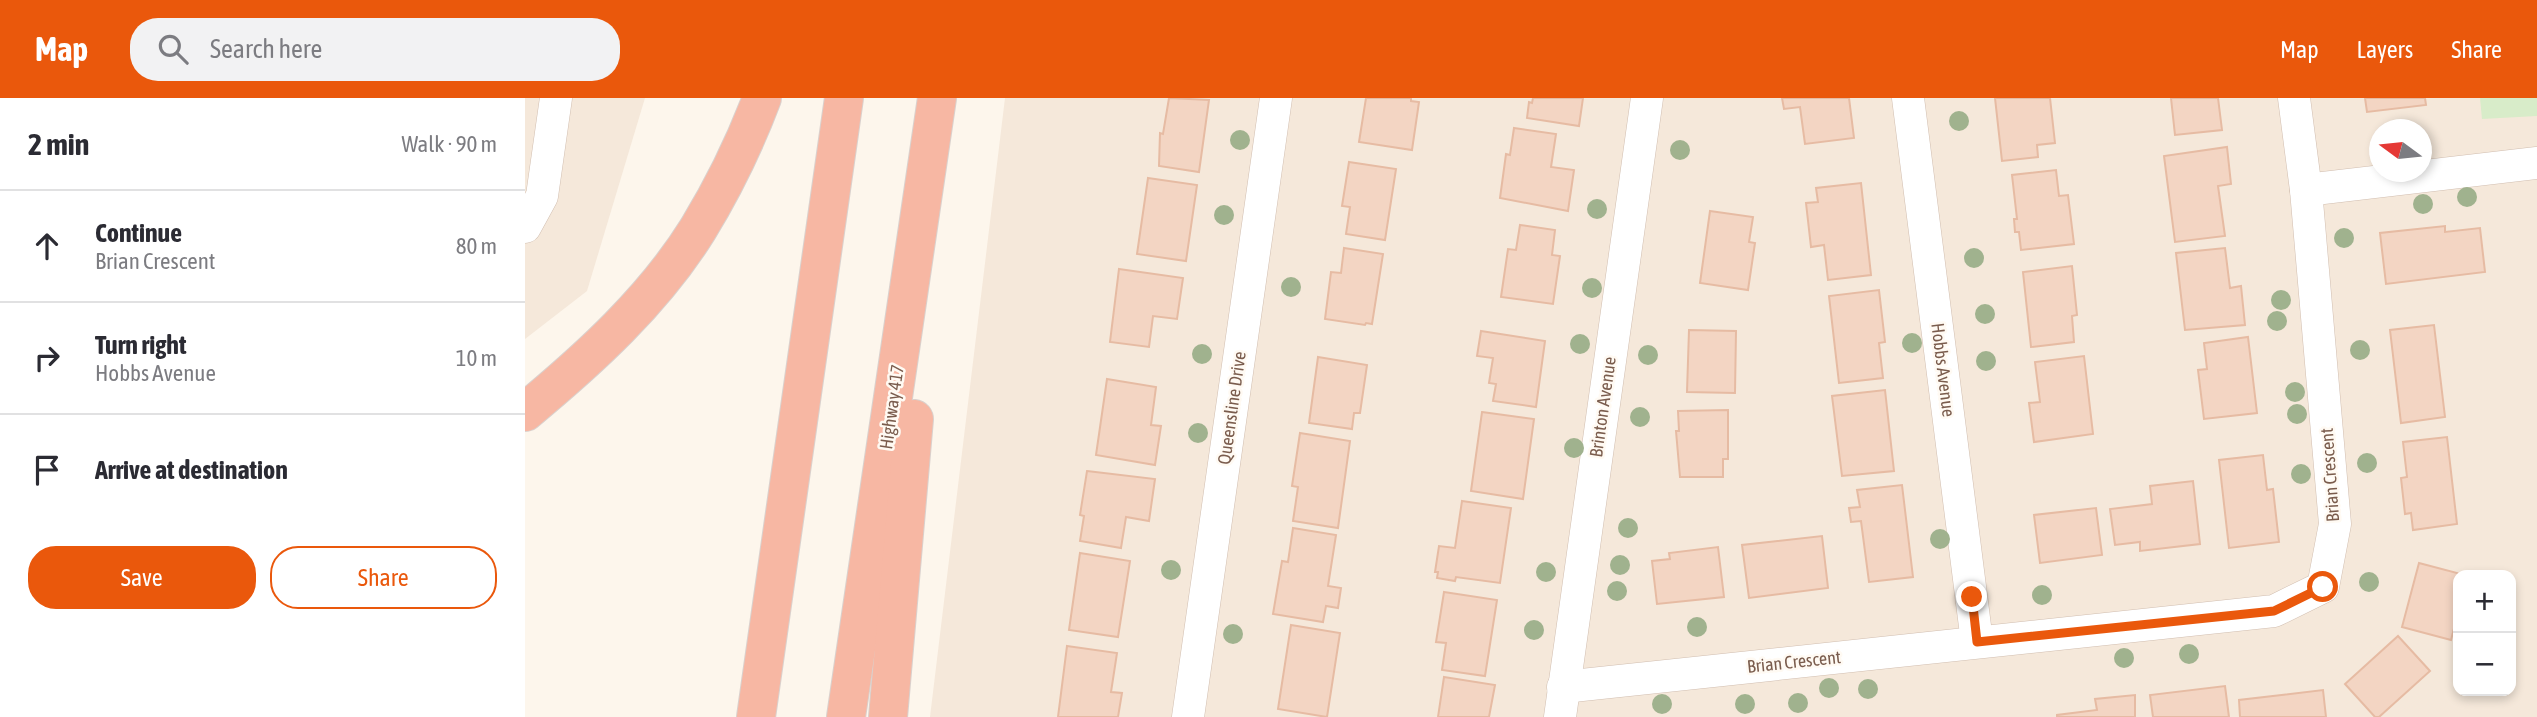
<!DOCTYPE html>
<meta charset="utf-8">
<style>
:root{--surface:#fff;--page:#f2f2f3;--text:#2b2b33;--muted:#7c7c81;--line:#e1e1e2;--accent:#ea580c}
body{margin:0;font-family:"Asap Condensed",sans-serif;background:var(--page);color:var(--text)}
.controls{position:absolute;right:21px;bottom:21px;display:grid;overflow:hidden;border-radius:14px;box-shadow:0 4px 10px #0003}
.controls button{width:63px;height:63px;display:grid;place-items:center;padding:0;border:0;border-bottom:2px solid var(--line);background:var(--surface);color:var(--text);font:35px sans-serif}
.compass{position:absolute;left:1844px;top:21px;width:63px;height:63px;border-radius:50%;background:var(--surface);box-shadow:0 4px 10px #0003;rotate:285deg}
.stop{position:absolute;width:21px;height:21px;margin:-16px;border:5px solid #ea580c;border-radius:50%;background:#fff}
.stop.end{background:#ea580c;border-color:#fff;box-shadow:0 2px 7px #0008}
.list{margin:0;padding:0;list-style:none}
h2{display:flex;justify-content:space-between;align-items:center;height:91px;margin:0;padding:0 28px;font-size:30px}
h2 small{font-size:23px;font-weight:400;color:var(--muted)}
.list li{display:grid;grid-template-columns:46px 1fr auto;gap:21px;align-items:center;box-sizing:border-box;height:112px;padding:0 28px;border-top:2px solid var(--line)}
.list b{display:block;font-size:26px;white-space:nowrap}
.list p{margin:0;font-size:23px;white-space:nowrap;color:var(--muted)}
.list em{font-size:23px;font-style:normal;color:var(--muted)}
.actions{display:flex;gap:14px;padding:21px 28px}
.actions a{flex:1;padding:16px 0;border:2px solid var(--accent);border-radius:28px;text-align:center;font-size:24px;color:var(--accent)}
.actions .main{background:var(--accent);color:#fff}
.icon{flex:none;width:38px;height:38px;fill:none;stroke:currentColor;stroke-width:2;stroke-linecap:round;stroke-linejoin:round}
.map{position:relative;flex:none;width:2012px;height:619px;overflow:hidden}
header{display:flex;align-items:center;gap:42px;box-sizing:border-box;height:98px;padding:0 35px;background:var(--accent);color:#fff}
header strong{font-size:33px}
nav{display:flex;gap:38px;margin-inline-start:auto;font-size:24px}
.search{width:490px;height:63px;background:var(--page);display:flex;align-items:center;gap:18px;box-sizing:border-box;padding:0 24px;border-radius:28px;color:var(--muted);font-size:26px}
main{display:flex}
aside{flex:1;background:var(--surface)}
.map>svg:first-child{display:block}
.residential{fill:#f5e8da;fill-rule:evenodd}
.green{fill:#d8ecc9}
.building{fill:#f3d5c3;stroke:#e6bba3;stroke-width:2}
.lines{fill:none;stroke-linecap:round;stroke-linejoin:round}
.minor-casing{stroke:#d1beb0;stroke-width:33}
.motorway-casing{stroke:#dad1cd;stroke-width:40}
.minor{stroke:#fff;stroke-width:32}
.motorway{stroke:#f7b7a3;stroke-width:38}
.tree{fill:#a0b28e}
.route{stroke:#ea580c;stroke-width:9}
.labels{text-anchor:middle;stroke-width:5;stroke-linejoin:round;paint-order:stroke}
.street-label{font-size:18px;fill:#7a5c4d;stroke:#fffaf3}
</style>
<header>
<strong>Map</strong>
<div class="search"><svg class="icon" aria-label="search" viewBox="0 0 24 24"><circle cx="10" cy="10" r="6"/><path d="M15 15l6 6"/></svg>Search here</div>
<nav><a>Map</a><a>Layers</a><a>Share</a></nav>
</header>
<main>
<aside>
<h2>2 min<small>Walk · 90 m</small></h2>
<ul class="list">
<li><svg class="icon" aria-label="ahead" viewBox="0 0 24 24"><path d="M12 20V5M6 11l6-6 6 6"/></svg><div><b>Continue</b><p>Brian Crescent</p></div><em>80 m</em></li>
<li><svg class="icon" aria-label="right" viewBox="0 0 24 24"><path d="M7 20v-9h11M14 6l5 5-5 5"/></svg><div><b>Turn right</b><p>Hobbs Avenue</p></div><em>10 m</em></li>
<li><svg class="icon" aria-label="arrive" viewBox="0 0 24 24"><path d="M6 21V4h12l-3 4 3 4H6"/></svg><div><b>Arrive at destination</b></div></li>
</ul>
<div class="actions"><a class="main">Save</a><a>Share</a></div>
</aside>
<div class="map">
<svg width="2012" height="619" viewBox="0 0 2012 619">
<rect width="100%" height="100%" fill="#fdf6ec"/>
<g class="residential">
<polygon points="0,0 120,0 62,193 0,241"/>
<path d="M 480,0 L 2012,0 L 2012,619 L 405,619 ZM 1854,32 L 1896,32 L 1896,74 L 1854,74 ZM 1933,477 L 1986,477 L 1986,593 L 1933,593 Z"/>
</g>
<polygon class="green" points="1955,0 2012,0 2012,18 1957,21"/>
<g class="building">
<polygon points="644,0 684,2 674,74 634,68 635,35 638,36"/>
<polygon points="841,0 886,0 886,3 894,4 887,52 834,44"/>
<polygon points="1008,0 1058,0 1054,28 1002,20 1004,4 1007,5"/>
<polygon points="1257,0 1324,0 1329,40 1280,46 1275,9 1259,11"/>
<polygon points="1470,0 1525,0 1530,45 1512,47 1513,59 1477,63"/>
<polygon points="1646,0 1693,0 1697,32 1650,37"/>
<polygon points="1840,0 1900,0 1901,7 1842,14"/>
<polygon points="989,30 1031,36 1026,69 1049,72 1043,113 975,100 981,56 985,57"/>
<polygon points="1702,49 1706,86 1693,88 1700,138 1650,144 1639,58"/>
<polygon points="824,64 871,71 860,142 821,136 825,109 817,108"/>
<polygon points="1531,72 1534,98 1543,97 1549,146 1496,152 1494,134 1490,134 1489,121 1492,121 1487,77"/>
<polygon points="623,80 672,87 661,163 612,156"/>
<polygon points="1336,85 1346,177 1303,182 1299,147 1286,149 1281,105 1293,104 1291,90"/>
<polygon points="1185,113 1228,119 1224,144 1230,145 1223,192 1175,185"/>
<polygon points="995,127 1030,132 1027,157 1035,158 1028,206 976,199 983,151 991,152"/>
<polygon points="1920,128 1920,134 1955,130 1960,174 1861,186 1855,135"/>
<polygon points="819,150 858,156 847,226 841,225 840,227 800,221 806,174 816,175"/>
<polygon points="1700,150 1705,190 1716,188 1720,227 1660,232 1651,155"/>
<polygon points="1547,168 1552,217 1547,218 1549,244 1506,249 1498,174"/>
<polygon points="594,171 658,180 652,221 628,218 624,249 585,244"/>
<polygon points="1354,192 1360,244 1354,245 1358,280 1314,285 1304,198"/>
<polygon points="1909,227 1920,319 1876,325 1865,232"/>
<polygon points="1164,232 1211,233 1210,295 1162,294"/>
<polygon points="956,233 1020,243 1011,309 968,303 971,286 964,285 968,260 952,258"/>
<polygon points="1723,239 1732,315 1679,321 1673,272 1682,271 1679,245"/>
<polygon points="1559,258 1568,336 1509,344 1504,305 1515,304 1510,264"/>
<polygon points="793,259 842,267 835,315 829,315 827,331 784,325"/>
<polygon points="582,281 631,289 626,327 636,328 630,367 571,357"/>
<polygon points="1360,292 1369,373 1317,378 1307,298"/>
<polygon points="1203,312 1203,361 1198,361 1198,379 1155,379 1151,333 1154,333 1153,313"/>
<polygon points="957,314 1009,321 998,401 946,393"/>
<polygon points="775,335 825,343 813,430 768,423 773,389 767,388"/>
<polygon points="1922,339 1932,426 1888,432 1886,415 1880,416 1876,380 1882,379 1878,344"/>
<polygon points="1738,357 1742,392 1748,391 1754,444 1704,450 1694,362"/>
<polygon points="562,373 630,381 624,423 601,419 596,450 555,443 559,418 555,417"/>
<polygon points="1668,383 1675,446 1615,453 1615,444 1590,447 1585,411 1627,406 1625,388"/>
<polygon points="1377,387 1388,479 1344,484 1336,423 1326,424 1324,410 1335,409 1332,392"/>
<polygon points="937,403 986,410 975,485 931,479 930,483 912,480 913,474 910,474 914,448 930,450"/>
<polygon points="1571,410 1577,457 1515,465 1509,417"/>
<polygon points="768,430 811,437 803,488 816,490 813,510 801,508 798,524 748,516 757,463 763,464"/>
<polygon points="1297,438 1303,490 1224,500 1217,447"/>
<polygon points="1193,449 1199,499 1132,506 1127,463 1145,461 1144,455"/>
<polygon points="555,455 605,463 593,539 544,532"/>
<polygon points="1894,465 1936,476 1933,477 1932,492 1933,515 1926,542 1877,529"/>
<polygon points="919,494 972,502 960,578 917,572 921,545 911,544"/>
<polygon points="766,527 815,535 802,619 753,611"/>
<polygon points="1873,538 1905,573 1854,619 1850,619 1820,586"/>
<polygon points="542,548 592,555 586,594 597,595 593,619 533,619"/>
<polygon points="919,579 970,587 964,619 913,619"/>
<polygon points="1700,588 1704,619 1628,619 1625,597"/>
<polygon points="1798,592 1801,619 1715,619 1714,602"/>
<polygon points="1610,597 1610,619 1532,619 1532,617 1572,612 1570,601"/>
</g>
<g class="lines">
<defs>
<g id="minor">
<polyline points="1383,0 1452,544"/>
<polyline points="1781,92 2012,65"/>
<polyline points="0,129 17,98 31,0"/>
<polyline points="1038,589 1749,513 1798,489 1810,426 1781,92 1769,0"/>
<polyline points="663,619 751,0"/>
<polyline points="1035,619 1122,0"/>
</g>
<g id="motorway">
<path d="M 0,314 C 64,261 129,202 173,131 C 198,90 220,45 237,0"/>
<polyline points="231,619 319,0"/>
<polyline points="321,619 412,0"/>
<polyline points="363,619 389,321"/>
</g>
</defs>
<use href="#minor" class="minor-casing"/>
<use href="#motorway" class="motorway-casing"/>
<use href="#minor" class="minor"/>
<use href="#motorway" class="motorway"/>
</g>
<g class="tree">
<circle cx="1434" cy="23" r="10"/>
<circle cx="715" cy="42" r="10"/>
<circle cx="1155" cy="52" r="10"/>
<circle cx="1942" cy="99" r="10"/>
<circle cx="1898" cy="106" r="10"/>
<circle cx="1072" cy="111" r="10"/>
<circle cx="699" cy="117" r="10"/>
<circle cx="1819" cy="140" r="10"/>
<circle cx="1449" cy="160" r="10"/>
<circle cx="766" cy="189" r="10"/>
<circle cx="1067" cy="190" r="10"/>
<circle cx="1756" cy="202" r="10"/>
<circle cx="1460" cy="216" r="10"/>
<circle cx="1752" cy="223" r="10"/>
<circle cx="1387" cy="245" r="10"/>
<circle cx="1055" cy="246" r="10"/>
<circle cx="1835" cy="252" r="10"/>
<circle cx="677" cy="256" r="10"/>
<circle cx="1123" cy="257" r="10"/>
<circle cx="1461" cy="263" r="10"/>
<circle cx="1770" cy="294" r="10"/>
<circle cx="1772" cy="316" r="10"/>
<circle cx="1115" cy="319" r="10"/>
<circle cx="673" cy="335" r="10"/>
<circle cx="1049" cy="350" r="10"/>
<circle cx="1842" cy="365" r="10"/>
<circle cx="1776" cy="376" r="10"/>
<circle cx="1103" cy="430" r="10"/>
<circle cx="1415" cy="441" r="10"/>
<circle cx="1095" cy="467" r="10"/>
<circle cx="646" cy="472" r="10"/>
<circle cx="1021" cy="474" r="10"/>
<circle cx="1844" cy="484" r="10"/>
<circle cx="1092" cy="493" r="10"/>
<circle cx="1517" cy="497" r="10"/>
<circle cx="1172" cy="529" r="10"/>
<circle cx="1009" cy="532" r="10"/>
<circle cx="708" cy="536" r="10"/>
<circle cx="1664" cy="556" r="10"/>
<circle cx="1599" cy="560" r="10"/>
<circle cx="1304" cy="590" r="10"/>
<circle cx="1343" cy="591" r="10"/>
<circle cx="1273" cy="605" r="10"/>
<circle cx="1137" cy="606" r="10"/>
<circle cx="1220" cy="606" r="10"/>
</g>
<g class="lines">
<polyline class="route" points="1447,499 1452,544 1749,513 1798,489"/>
</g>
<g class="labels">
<g class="street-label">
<text transform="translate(1418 272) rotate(83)" y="6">Hobbs Avenue</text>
<text transform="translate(367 309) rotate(-82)" y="6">Highway 417</text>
<text transform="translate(1078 309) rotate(-82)" y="6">Brinton Avenue</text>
<text transform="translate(707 310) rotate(-82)" y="6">Queensline Drive</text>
<text transform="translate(1805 377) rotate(-94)" y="6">Brian Crescent</text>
<text transform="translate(1269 564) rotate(-6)" y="6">Brian Crescent</text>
</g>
</g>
</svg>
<div class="controls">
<button>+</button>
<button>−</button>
</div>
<svg class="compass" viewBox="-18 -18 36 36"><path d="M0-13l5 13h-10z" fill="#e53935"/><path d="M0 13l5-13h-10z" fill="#7c7c81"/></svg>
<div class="stop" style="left:1798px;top:489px"></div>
<div class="stop end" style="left:1447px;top:499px"></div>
</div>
</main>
